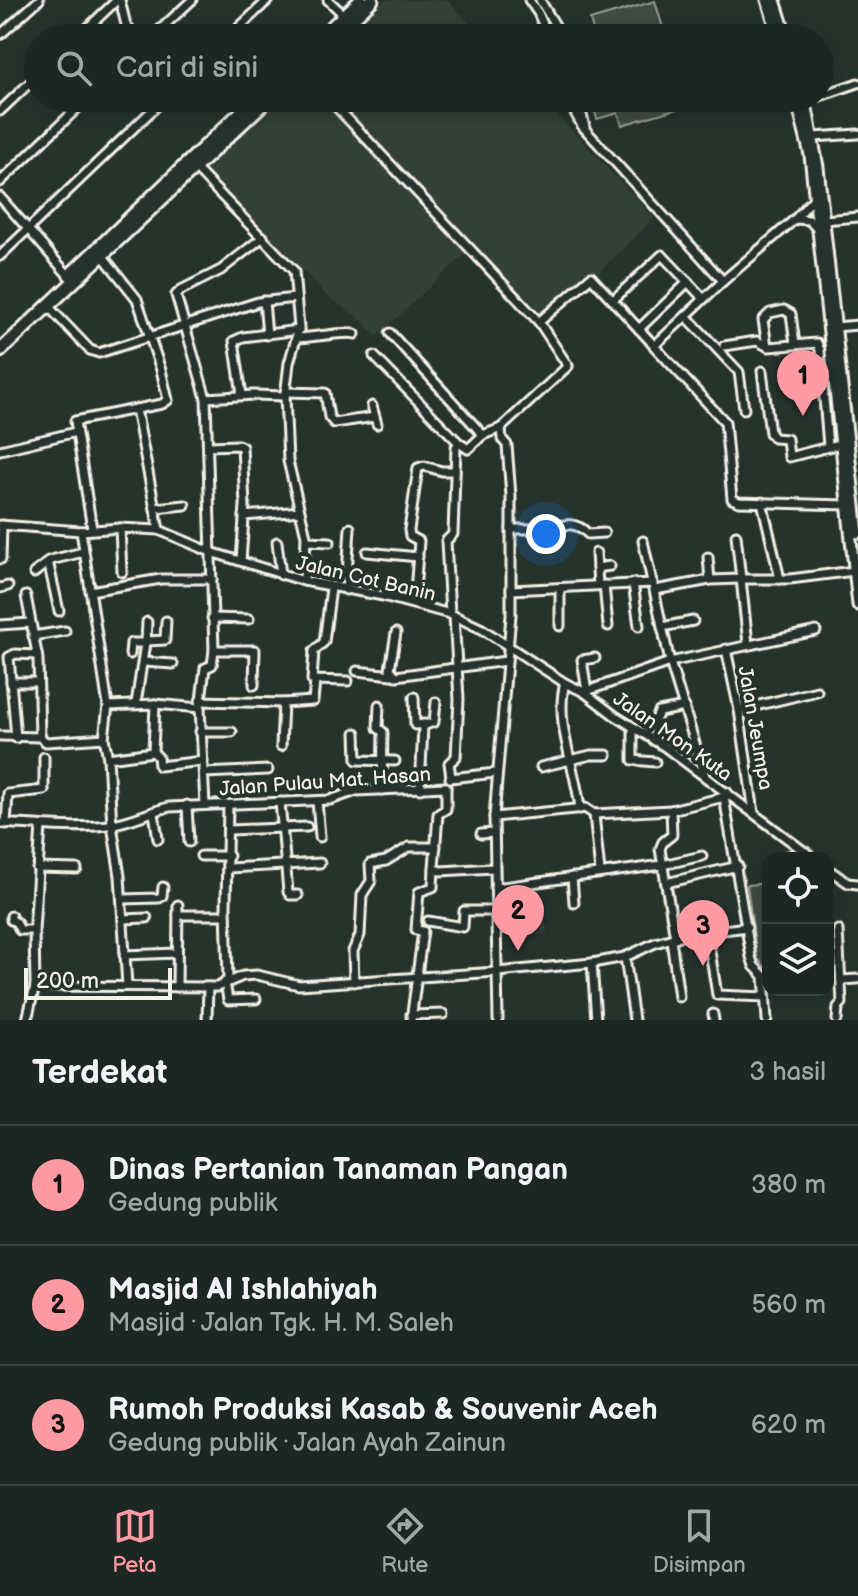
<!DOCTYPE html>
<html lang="id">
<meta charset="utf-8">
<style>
:root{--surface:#1c2622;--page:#252e2a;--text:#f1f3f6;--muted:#a0a5a5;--line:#3a4340;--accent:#ff9aa2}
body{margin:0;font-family:"Balsamiq Sans",sans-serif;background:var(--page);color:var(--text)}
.controls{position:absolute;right:24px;bottom:24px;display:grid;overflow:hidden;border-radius:16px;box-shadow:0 4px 20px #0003}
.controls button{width:72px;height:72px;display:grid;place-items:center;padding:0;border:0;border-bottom:2px solid var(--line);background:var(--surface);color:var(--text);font:40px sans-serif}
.scale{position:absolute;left:24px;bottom:20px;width:148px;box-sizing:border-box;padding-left:8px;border:4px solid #f4f1e8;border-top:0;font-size:22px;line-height:28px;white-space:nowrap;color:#f4f1e8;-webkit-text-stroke:6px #26332d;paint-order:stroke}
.you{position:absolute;left:546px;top:534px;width:28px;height:28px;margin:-20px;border:6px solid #fff;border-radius:50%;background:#1a73e8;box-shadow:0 0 0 12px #1a73e833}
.badge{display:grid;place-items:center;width:52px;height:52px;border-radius:50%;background:var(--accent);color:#111;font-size:26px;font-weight:700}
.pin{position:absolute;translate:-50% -66px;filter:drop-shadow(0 2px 4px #0008)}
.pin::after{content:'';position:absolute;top:42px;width:28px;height:24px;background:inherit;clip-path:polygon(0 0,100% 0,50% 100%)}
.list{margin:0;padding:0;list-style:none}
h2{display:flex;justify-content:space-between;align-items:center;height:104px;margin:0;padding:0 32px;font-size:34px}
h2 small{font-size:26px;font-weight:400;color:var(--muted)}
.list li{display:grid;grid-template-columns:52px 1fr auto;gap:24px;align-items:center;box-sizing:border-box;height:120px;padding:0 32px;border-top:2px solid var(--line)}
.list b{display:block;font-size:30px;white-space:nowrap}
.list p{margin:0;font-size:26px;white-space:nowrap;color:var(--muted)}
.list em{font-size:26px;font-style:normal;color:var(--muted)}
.icon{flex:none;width:44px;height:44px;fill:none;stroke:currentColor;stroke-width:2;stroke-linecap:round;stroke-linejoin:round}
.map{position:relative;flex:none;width:858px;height:1020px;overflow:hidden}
.search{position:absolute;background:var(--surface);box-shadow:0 4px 20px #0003;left:24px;right:24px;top:24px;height:88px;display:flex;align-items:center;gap:20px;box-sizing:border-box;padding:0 28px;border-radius:44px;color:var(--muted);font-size:30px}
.sheet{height:464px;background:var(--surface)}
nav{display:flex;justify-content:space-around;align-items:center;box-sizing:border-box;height:112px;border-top:2px solid var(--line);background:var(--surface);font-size:22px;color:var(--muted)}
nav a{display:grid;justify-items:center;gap:4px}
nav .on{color:var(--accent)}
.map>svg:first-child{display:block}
.built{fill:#333f39}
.green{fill:#414b45;stroke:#9a9e96;stroke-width:2}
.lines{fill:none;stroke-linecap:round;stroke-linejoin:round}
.minor-casing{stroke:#f4f1e8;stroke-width:13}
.major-casing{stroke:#f4f1e8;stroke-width:15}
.highway-casing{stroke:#f4f1e8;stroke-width:17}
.minor{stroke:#26332d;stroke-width:7}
.major{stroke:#26332d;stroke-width:9}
.highway{stroke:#26332d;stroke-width:11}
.labels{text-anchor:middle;stroke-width:8;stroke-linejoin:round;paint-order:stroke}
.street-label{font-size:20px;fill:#f4f1e8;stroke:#26332d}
</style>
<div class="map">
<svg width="858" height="1020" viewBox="0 0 858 1020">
<rect width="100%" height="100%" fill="#26332d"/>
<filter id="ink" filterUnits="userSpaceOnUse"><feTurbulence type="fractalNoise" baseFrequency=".0125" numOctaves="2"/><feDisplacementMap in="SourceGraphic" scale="16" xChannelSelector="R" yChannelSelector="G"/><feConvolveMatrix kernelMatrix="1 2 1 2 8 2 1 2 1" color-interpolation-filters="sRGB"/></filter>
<g filter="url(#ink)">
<g class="built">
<polygon points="384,0 447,0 484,38 343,38"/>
<polygon points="277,98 541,98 655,218 547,322 474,246 377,336 355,315 328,297 270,236 198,168"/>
<polygon points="544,901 547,934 510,937 509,928 519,927 518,906"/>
</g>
<g class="green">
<polygon points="655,1 666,38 581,38 594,34 590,20"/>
<polygon points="591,98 684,98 686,106 622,125 618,113 597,119"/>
<polygon points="768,883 768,970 757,958 747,885"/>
</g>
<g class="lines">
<defs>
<g id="minor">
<polyline points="120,0 126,25 136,38"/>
<polyline points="328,0 344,15"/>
<polyline points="529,0 538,13 549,38"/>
<polyline points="540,0 555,25 559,38"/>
<polyline points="0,35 39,0"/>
<polyline points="77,38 117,0"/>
<polyline points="151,38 192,0"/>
<polyline points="228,38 268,0"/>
<polyline points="820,96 858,83"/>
<polyline points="328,98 539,322 568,366 501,428 483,435 468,449 459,443 456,447 453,534 446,541 450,614"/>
<polyline points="567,98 582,126 723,281 795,219 814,198"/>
<polyline points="578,98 585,127"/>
<polyline points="0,111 38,75"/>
<polyline points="814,137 858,134"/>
<polyline points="195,168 294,271 299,328 289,363 285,396 288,461 306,536 304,581"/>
<polyline points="0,182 88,98"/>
<polyline points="0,197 69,276"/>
<polyline points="796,219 809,220 817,229"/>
<polyline points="824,220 858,217"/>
<polyline points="0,256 165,98"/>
<polyline points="723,281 654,346 725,422 732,499 739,502 847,505"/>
<polyline points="613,300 662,255 701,296"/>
<polyline points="264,301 267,335"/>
<polyline points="48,306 90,350 99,353 258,302 296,298"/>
<polyline points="687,317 739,372 744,409"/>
<polyline points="539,322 591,277 651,342"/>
<polyline points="835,327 858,325"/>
<polyline points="639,329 688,282"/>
<polyline points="390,333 483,435"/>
<path d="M 296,338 C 310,338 347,331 355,334"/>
<polyline points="724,346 757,341 769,347 817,343 820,350 828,446"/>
<polyline points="767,346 763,320 770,313 784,310 791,314 795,344"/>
<polyline points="374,356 459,443"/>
<polyline points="762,371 770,433 774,438 787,439 789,457 840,444"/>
<polyline points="285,392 325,393 329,417 334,423 375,417"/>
<polyline points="242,395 234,341 243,337 299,330"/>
<polyline points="206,398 254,395 285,396"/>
<polyline points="372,406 377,424"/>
<polyline points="136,409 159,530"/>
<polyline points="208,446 238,445 242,447 245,505 241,561"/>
<polyline points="0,450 76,432"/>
<polyline points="762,502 780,579"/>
<polyline points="155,508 185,505"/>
<polyline points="244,516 300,511"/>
<polyline points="0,525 81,531 120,528 159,530 211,552 304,581 383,596 450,614 482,629 565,683 584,692 614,715 665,747 813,858"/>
<polyline points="120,528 122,572"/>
<polyline points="92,529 75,421 162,404 168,400 161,370 137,299 102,255"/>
<path d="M 511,529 C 520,529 529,529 538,529 C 556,527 574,518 588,534 L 604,533"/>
<polyline points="81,531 108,706 104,738 108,758 112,825 120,876 127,986"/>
<polyline points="307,541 330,542"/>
<polyline points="643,541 670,662 705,776"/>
<polyline points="277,542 281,575"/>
<polyline points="367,552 418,557"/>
<polyline points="596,553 598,585"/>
<polyline points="708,557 710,580"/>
<polyline points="1,559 2,526"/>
<polyline points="48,561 59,611"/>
<polyline points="597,568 610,566"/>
<polyline points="34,573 51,560 83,552"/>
<polyline points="633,583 639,626"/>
<polyline points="604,585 608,626"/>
<polyline points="0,588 8,586"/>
<polyline points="331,588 324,642 314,651 312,680 348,681"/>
<polyline points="346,590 350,528"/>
<polyline points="511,590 653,583"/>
<polyline points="655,590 710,580 741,579 736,535"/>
<polyline points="90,591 161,579 212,579"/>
<polyline points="26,596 38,659 40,737"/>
<polyline points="414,604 419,541 410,536 409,530 418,468 424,466 442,471 455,471"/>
<polyline points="212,618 249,619"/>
<polyline points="0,625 30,623"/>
<polyline points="560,626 560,588"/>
<polyline points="662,627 693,621"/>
<polyline points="396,633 390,669 396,676 506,661"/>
<polyline points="33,636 65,631"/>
<polyline points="146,641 147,622"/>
<polyline points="748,644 741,579 790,579 854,571"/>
<polyline points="726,649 739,710 754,813"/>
<polyline points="214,650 255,650 254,685"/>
<polyline points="130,654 131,643 145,643"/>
<polyline points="144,662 173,664"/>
<polyline points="357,671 392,675"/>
<polyline points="11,682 38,682"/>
<path d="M 565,683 C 554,723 576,768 580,809"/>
<polyline points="587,691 582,660 595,658"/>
<polyline points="584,692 670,662 816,631"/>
<polyline points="414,697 415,725 425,724"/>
<polyline points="200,701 283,703 281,746"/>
<polyline points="283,703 313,701 315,682"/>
<polyline points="136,704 145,643 147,641 165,640 166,621"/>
<polyline points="379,705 378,728 383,732 382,790"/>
<polyline points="108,706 155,704 200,708"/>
<polyline points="739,710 817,691"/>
<polyline points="633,727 633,760 655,762"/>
<polyline points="200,732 232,732"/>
<polyline points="356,733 357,760 395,761"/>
<polyline points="0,736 40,737 46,742 104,738"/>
<polyline points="16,738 9,657 15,654 37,655"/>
<polyline points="655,741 656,719 659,712 685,707"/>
<polyline points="153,752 158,757 159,766 203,761"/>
<polyline points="108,758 153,752 155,704"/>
<polyline points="541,767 591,755 607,755"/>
<polyline points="204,773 268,770"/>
<polyline points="451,777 449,763 456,757 459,699 454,616"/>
<polyline points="450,778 496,773"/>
<polyline points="446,787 446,809 438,814 434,868 440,871 494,868"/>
<polyline points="420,789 423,726 434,722 436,702"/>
<polyline points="727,792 724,797 751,957 754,966 764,976 767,1020"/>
<polyline points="317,801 320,837"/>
<polyline points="280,802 288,892 290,895 298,895"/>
<polyline points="187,805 189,842"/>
<polyline points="205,805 200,708 205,668 212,665 214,650 206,398 176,295 181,290 221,270 263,237"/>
<polyline points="228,805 226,906 228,980"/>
<polyline points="671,810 672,835 663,842 660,849 675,938"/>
<polyline points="154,813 158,839"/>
<polyline points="594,814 600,872"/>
<polyline points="494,817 585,808 594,814 671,810 724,797"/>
<path d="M 0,823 C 36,825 72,829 108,825 C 130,822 149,812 169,807 L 330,800 L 356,791 L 446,787"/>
<polyline points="6,824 8,794 44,790 44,757"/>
<polyline points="229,830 307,827"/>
<polyline points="481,834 494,833"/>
<polyline points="201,856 229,856"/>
<polyline points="779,858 806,852"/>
<polyline points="37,868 77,869"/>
<polyline points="229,868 320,863"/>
<polyline points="828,869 848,883 858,884"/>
<polyline points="572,877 574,903"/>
<polyline points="666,883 738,866"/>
<polyline points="495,888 662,865 702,856"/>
<polyline points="122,899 159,898 162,896 163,887"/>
<polyline points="178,915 223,915"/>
<polyline points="11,916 11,920 16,922 20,930 34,930"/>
<polyline points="123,919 147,918"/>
<polyline points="428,921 463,927 464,911 496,911"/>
<polyline points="707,932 717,995 765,997"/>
<polyline points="671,939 679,997"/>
<polyline points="124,955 177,953"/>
<polyline points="625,957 634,1020"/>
<polyline points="592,963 596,1020"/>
<polyline points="841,980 858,979"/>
<polyline points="225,982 228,1000 256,999"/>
<polyline points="354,982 353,951 360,935 362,895 371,881 370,864 386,861 409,847 436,847"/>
<polyline points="35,986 217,987 243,976 257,975 299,985 497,972 592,963 625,957 655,943 684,935 747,927"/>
<polyline points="177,987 178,905"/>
<polyline points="713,1014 714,1020"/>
<polyline points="411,1015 443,1014"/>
<polyline points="27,1020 35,986 34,930 41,826"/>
<polyline points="207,1020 208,987"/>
<polyline points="411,1020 423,931 416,930 419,892 433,887 434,868"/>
<polyline points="498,1020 494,817 511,615 511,496 507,445 502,439 501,428"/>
<polyline points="837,1020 838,1007 842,1003 838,930"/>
</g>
<g id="major">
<polyline points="767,0 779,38"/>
<polyline points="775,0 787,38"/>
<polyline points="796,98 810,155 858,605"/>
<polyline points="805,98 818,167 858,533"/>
</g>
<g id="highway">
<polyline points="320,38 361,0"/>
<polyline points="332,38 372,0"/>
<polyline points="70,275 256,98"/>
<polyline points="0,351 269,98"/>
</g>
</defs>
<use href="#minor" class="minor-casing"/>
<use href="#major" class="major-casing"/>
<use href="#highway" class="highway-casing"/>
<use href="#minor" class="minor"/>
<use href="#major" class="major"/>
<use href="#highway" class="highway"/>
</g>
</g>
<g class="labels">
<g class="street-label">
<text transform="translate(366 578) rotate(13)" y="7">Jalan Cot Banin</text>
<text transform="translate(756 728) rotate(80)" y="7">Jalan Jeumpa</text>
<text transform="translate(673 736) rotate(35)" y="7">Jalan Mon Kuta</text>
<text transform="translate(325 781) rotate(-4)" y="7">Jalan Pulau Mat. Hasan</text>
</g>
</g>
</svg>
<div class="controls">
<button><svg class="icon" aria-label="locate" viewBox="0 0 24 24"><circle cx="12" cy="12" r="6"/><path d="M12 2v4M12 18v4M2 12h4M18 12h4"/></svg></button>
<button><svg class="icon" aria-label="layers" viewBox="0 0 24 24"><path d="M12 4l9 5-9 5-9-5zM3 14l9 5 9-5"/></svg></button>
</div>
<div class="scale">200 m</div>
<div class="you"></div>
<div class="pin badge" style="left:803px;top:416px">1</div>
<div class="pin badge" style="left:518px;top:951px">2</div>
<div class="pin badge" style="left:703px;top:966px">3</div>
<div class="search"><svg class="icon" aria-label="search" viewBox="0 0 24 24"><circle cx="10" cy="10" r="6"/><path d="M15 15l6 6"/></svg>Cari di sini</div>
</div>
<section class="sheet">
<h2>Terdekat<small>3 hasil</small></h2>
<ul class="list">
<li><span class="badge">1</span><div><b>Dinas Pertanian Tanaman Pangan</b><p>Gedung publik</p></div><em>380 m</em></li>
<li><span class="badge">2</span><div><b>Masjid Al Ishlahiyah</b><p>Masjid · Jalan Tgk. H. M. Saleh</p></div><em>560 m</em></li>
<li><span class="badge">3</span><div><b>Rumoh Produksi Kasab &amp; Souvenir Aceh</b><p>Gedung publik · Jalan Ayah Zainun</p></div><em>620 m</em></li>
</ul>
</section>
<nav>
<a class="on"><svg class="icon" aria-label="map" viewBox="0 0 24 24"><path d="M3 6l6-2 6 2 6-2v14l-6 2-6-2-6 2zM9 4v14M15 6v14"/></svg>Peta</a>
<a><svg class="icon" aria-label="directions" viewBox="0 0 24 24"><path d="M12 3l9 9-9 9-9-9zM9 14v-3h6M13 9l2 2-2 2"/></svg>Rute</a>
<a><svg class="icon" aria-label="saved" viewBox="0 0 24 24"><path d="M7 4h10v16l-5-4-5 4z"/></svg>Disimpan</a>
</nav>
